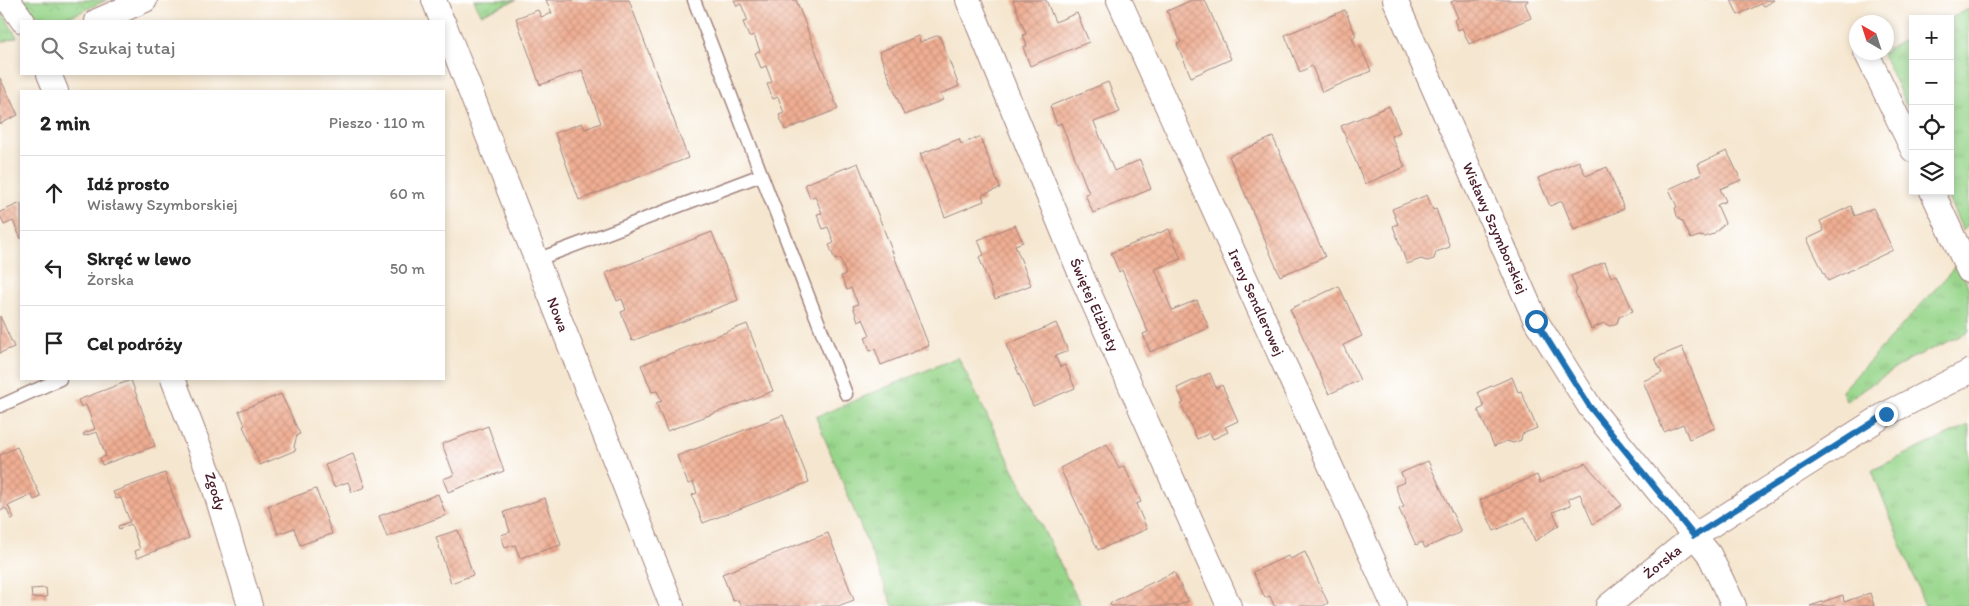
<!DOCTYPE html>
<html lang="pl">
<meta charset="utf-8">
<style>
:root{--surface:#fff;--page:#f2f2f2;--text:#222;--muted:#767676;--line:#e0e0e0}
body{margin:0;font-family:Itim,sans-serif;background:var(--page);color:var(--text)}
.controls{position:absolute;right:15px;top:15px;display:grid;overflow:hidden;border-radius:0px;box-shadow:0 2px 8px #0003}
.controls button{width:45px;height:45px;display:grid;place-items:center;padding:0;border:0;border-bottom:1px solid var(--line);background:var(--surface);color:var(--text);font:25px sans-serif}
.compass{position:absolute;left:1849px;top:15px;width:45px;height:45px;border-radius:50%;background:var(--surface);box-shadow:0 2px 8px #0003;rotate:321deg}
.stop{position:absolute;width:15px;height:15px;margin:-11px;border:4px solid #1f6fb2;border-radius:50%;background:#fff}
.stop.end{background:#1f6fb2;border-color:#fff;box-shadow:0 1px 5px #0008}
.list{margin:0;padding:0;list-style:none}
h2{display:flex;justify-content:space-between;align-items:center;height:65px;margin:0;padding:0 20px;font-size:21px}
h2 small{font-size:16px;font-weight:400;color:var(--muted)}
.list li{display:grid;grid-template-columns:32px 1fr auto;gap:15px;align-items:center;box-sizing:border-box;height:75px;padding:0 20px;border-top:1px solid var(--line)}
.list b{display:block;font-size:19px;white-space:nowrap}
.list p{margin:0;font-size:16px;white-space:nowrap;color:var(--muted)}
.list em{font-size:16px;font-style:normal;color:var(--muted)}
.icon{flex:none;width:28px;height:28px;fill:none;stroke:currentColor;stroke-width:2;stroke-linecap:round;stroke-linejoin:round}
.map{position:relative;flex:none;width:1969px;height:606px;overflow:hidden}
.search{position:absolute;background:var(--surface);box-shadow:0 2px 8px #0003;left:20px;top:20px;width:425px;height:55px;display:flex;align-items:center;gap:12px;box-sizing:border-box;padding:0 18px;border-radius:0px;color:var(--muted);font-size:19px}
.panel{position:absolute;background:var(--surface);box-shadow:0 2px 8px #0003;left:20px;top:90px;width:425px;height:290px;border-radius:0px}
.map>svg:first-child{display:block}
.grass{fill:url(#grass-tufts);stroke:#707a5a}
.park{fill:url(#park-crowns);stroke:#707a5a}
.building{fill:url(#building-cross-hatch)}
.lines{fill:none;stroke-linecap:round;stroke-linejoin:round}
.lane-casing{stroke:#a0827d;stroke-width:15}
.street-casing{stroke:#a0827d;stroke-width:26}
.lane{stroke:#fff;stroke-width:12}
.street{stroke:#fff;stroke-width:24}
.route{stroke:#1f6fb2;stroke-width:6}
.labels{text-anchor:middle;stroke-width:4;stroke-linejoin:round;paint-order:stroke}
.street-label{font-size:15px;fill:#4a1f2b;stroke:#fff}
</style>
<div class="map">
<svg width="1969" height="606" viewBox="0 0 1969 606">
<defs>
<pattern id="grass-tufts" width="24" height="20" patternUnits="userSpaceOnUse" patternTransform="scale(1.25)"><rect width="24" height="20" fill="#97d58a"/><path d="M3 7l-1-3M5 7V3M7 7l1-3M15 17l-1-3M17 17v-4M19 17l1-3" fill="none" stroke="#84b677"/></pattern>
<pattern id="park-crowns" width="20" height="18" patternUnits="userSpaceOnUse" patternTransform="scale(1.25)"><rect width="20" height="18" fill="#97d58a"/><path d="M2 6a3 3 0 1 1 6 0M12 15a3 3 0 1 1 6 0" fill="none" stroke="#84b677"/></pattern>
<pattern id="building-cross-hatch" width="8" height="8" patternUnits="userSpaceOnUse" patternTransform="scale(1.25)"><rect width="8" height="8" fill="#efae93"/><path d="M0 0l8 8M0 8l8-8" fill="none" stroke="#ce957f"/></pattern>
</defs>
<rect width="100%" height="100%" fill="#fff"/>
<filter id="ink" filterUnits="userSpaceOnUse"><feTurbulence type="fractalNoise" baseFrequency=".02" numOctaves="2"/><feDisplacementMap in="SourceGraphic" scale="10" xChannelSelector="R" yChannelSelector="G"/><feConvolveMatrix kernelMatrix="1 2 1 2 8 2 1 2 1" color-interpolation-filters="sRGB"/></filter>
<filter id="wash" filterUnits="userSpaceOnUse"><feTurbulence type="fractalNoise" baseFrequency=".0096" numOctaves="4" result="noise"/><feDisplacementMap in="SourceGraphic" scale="20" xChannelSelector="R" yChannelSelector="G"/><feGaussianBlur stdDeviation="1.12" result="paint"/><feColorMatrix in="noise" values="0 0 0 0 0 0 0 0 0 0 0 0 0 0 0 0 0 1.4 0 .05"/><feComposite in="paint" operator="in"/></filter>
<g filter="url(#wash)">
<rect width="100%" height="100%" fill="#f5e6cf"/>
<g class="grass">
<polygon points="474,0 516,0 481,14"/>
<polygon points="0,9 17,37 0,43"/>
<polygon points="1969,9 1969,224 1963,231 1945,191 1950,191 1950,19 1949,19"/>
<polygon points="1913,36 1913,120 1882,53 1886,52 1887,49"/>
<polygon points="1959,263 1969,289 1969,332 1908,360 1846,401 1842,391"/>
<polygon points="958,357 1081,606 893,606 816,417"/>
<polygon points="1969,425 1969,606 1925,606 1872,470"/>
</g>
<path class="park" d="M 23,0 L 107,0 C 76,13 46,36 23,0 Z"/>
<g id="blocks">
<g class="building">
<polygon points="546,0 629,0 688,158 579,200 555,133 582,123 585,129 601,123 582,70 540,85 516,18 538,10 541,17 552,13"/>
<polygon points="734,0 796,0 838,109 785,130 779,115 784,113 778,97 773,99 767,84 772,82 766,66 761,68 755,53 760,51 754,35 749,37 743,22 748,21 741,4 737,6"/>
<polygon points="1013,0 1046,0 1055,22 1077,13 1089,42 1030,66 1023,47 1027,46 1023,35 1026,34"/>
<polygon points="1192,0 1205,0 1231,59 1191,77 1177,44 1181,42 1167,11"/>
<polygon points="1456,0 1528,0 1528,1 1525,3 1531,18 1469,44 1462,28 1458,30 1454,20 1458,18 1451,2"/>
<polygon points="1731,0 1774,0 1765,6 1761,4 1738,15"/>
<polygon points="1345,10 1356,36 1352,38 1356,48 1360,46 1371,71 1322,92 1312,66 1300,72 1285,35"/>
<polygon points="939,35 959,86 941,94 943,100 904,115 879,52 918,36 920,42"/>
<polygon points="0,78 18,115 0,124"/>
<polygon points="1108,82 1120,112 1094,122 1114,171 1140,160 1151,189 1093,213 1085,194 1089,193 1061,123 1057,125 1050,106"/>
<polygon points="1389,106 1400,132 1391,136 1405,167 1365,184 1341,126"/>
<polygon points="980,137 1000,188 982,195 984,201 945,217 920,154 959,139 961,144"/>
<polygon points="1273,137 1325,257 1280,276 1229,156"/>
<polygon points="1727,151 1741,180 1720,189 1726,201 1717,205 1725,223 1713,234 1705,237 1699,236 1691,239 1682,220 1681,221 1677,216 1675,208 1677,207 1669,189 1702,174 1698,164"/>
<polygon points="1579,161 1586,176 1607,167 1624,209 1574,230 1562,201 1550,206 1538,178"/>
<polygon points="858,163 929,346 881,365 875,349 870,351 865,337 870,335 863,319 858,321 853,306 858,304 851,288 847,290 841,276 846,274 840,258 835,260 829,245 834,243 828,227 823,229 817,214 822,213 815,196 810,198 805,184"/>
<polygon points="1427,195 1433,210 1436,209 1450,247 1436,252 1434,259 1427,261 1421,259 1407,264 1393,226 1398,224 1392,209"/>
<polygon points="21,203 21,239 13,221 4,225 0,215 0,212"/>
<polygon points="1851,206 1855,216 1873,208 1893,250 1828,281 1807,239 1824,231 1820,221"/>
<polygon points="1015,225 1023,242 1015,245 1031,285 995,299 979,257 984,255 978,240"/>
<polygon points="1169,229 1181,259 1155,269 1172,310 1197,300 1209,328 1150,352 1143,334 1148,332 1122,270 1119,272 1111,253"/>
<polygon points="712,232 738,300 632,341 621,312 626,310 622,299 617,301 606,273"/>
<polygon points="1605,262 1611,277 1617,275 1633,311 1619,317 1617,323 1610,326 1604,323 1591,329 1575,292 1577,291 1571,276"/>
<polygon points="1339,286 1362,336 1343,345 1360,380 1329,394 1290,309"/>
<polygon points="0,316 14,347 0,353"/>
<polygon points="1056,323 1068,351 1055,356 1060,367 1065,365 1075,388 1033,406 1006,345"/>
<polygon points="747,324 773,391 667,431 656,403 662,401 657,391 652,392 641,365"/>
<polygon points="1682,347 1715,428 1689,439 1683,424 1664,432 1643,381 1662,373 1655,358"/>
<polygon points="1210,373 1216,388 1222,385 1238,421 1225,427 1228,432 1213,439 1210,433 1197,439 1181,404 1184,403 1177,388"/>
<polygon points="1512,377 1518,392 1521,391 1537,428 1522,434 1521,440 1513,443 1507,441 1494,446 1478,410 1484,407 1478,392"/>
<polygon points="131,380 155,446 102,465 100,458 106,456 97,432 84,436 83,434 95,429 86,405 81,407 78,400"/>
<polygon points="281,394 300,434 297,435 294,447 296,450 260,465 243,426 245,425 239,411"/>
<polygon points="783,415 809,482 703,523 692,495 697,493 693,482 688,484 677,456"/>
<polygon points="488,426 504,471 448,492 443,479 454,475 442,444"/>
<polygon points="1107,444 1119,469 1124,466 1141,502 1136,504 1147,529 1098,550 1060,468"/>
<polygon points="17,447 41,497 34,500 32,495 8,506 14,518 11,519 6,508 0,511 0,455"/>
<polygon points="353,454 365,487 352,492 348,482 334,487 325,465"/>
<polygon points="1428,461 1461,532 1425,548 1422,542 1416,545 1399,509 1404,507 1395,486 1405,482 1401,473"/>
<polygon points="1585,463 1622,505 1593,524 1580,494 1568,499 1571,505 1553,512 1559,525 1535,541 1525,517 1494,531 1480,500 1537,475 1540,483"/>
<polygon points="165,473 189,538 137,558 135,551 140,549 131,524 119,529 118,526 130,522 121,498 116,499 113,492"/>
<polygon points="316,489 332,534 300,545 294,528 278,534 268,506"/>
<polygon points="438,494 446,515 387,537 379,516"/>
<polygon points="545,498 561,545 520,558 515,545 505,548 501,535 510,532 504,512"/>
<polygon points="458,530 473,575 451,583 436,537"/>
<polygon points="828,533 854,600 838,606 741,606 738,600 733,601 722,574"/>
<polygon points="1305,552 1328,603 1323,606 1274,606 1270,596 1265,598 1253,572 1288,556 1290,559"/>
<polygon points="1174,572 1188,601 1177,606 1111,606 1110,603"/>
<polygon points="46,588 47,597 32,598 31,589"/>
<polygon points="1870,593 1874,606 1810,606 1843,595 1844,602"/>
</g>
</g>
</g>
<g filter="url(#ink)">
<use href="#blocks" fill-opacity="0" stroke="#a0827d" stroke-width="1"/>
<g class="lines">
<defs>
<g id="lane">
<polyline points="694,0 846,394"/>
<polyline points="536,260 761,175"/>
<polyline points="0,406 60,379"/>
</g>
<g id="street">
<polyline points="8,0 23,21"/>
<polyline points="434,0 442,21"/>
<path id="s1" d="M 968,0 L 1081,275 L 1229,606"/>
<path id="s2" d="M 1119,0 L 1394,606"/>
<path id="s3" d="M 1395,0 L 1536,321 L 1590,407 L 1709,554 L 1734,606"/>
<polyline points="97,21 145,0"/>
<path id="s4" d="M 444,24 L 672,606"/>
<polyline points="1866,52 1913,150"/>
<polyline points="49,74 56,91"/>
<polyline points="1932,191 1969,271"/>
<path id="s5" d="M 173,379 L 213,483 L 250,606"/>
<path id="s6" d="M 1608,606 L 1694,536 L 1886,414 L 1969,372"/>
</g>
</defs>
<use href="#lane" class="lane-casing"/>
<use href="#street" class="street-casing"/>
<use href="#lane" class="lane"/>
<use href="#street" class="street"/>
</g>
</g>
<g class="lines" filter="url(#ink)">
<polyline class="route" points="1536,321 1590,407 1694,536 1886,414"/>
</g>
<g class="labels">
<g class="street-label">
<text dy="5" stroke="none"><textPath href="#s3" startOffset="249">Wisławy Szymborskiej</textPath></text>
<text dy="5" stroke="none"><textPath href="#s2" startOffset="332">Ireny Sendlerowej</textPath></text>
<text dy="5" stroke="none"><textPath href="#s1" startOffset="330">Świętej Elżbiety</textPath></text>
<text dy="5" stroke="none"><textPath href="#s4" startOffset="312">Nowa</textPath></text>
<text dy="5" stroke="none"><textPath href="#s5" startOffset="120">Zgody</textPath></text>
<text dy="5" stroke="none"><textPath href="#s6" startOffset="70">Żorska</textPath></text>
</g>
</g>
</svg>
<div class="controls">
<button>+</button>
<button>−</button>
<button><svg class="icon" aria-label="locate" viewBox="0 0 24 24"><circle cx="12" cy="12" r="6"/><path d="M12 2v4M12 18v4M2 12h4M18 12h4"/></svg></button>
<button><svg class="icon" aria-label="layers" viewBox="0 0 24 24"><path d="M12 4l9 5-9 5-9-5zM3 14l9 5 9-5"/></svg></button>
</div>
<svg class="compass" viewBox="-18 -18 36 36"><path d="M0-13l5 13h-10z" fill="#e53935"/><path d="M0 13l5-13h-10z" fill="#767676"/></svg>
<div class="stop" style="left:1536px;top:321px"></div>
<div class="stop end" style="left:1886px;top:414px"></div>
<div class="search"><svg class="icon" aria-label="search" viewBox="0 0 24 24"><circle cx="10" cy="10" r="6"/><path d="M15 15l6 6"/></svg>Szukaj tutaj</div>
<section class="panel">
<h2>2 min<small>Pieszo · 110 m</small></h2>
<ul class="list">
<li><svg class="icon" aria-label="ahead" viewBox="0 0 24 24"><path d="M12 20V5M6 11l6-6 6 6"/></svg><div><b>Idź prosto</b><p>Wisławy Szymborskiej</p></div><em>60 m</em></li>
<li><svg class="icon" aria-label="left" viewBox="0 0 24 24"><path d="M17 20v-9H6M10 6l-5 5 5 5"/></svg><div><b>Skręć w lewo</b><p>Żorska</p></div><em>50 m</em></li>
<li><svg class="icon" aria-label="arrive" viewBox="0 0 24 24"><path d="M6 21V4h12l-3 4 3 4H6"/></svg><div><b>Cel podróży</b></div></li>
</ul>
</section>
</div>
